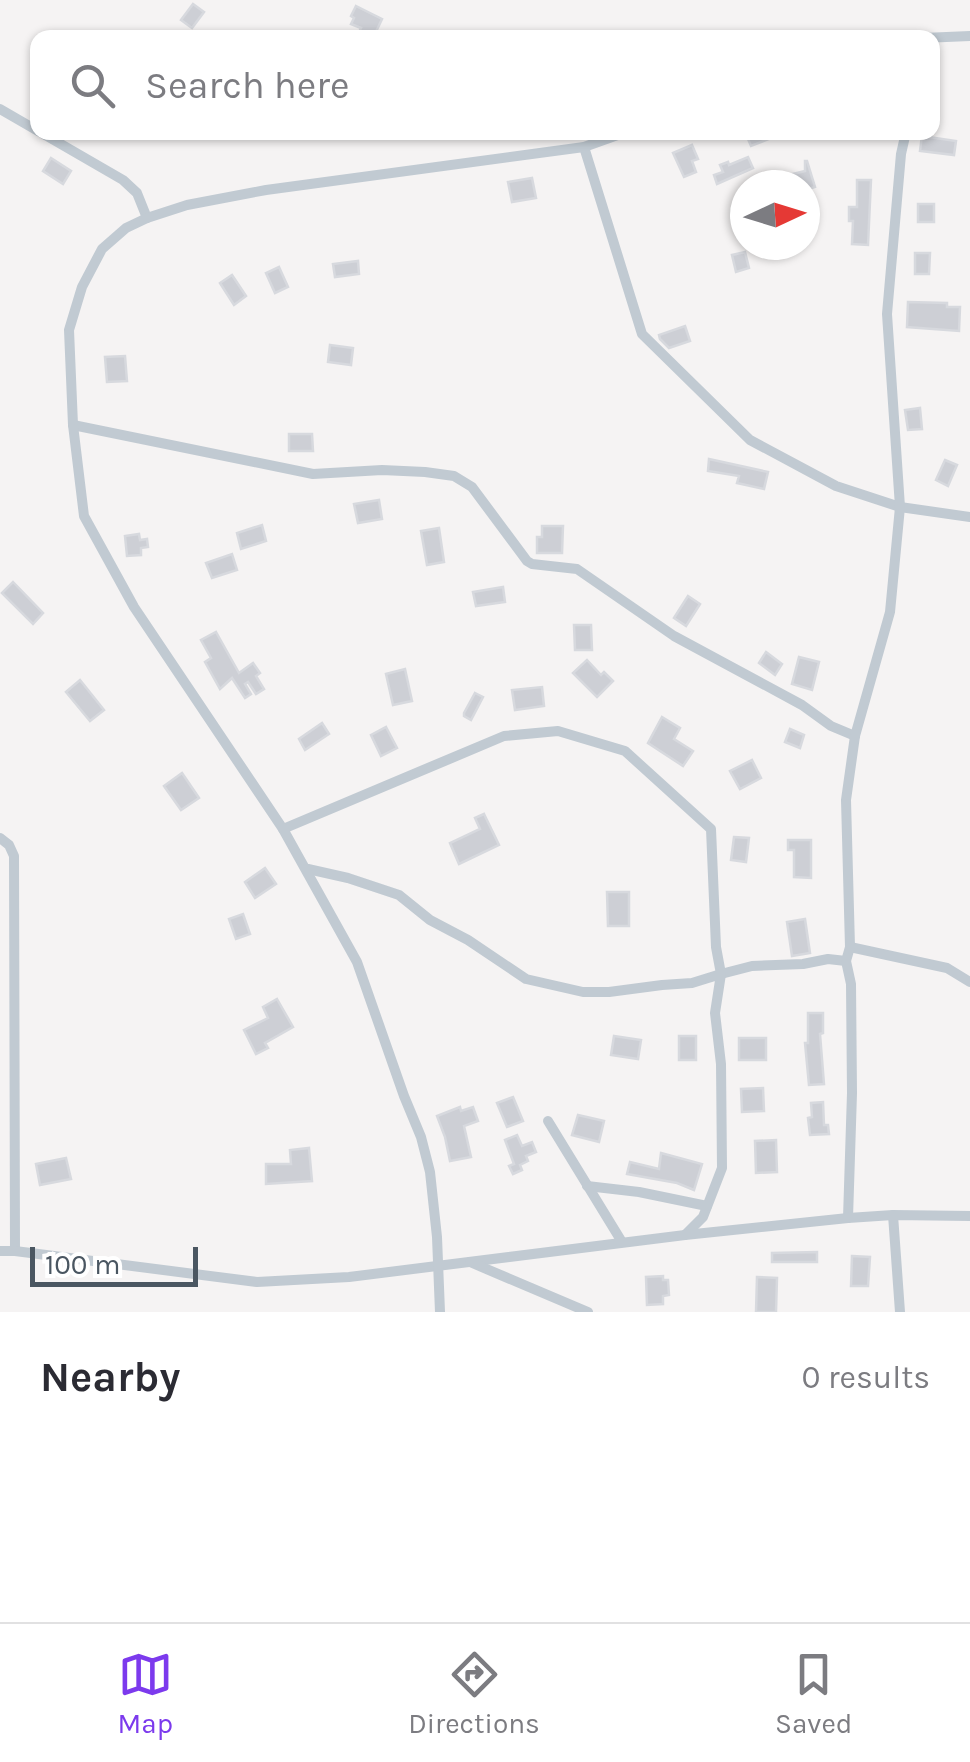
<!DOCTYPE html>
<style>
:root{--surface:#fff;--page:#f7f7f7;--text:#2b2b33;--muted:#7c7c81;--line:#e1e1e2;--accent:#7c3aed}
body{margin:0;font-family:Karla,sans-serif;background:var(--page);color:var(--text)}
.compass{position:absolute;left:730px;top:170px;width:90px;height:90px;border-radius:50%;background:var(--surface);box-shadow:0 2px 8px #0004;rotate:86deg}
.scale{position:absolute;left:30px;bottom:25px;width:168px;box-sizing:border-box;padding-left:10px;border:5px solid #4a5661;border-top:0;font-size:28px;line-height:35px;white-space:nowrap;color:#4a5661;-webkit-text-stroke:8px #fff;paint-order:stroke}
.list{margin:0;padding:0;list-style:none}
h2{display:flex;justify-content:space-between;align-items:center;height:130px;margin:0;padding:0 40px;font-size:42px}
h2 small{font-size:32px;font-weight:400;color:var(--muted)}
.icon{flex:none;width:55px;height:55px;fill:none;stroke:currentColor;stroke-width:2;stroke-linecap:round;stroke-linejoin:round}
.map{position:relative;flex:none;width:970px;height:1312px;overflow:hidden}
.search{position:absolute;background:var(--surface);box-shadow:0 2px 8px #0004;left:30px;right:30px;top:30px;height:110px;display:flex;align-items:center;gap:25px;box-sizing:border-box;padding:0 35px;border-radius:20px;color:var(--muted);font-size:38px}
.sheet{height:310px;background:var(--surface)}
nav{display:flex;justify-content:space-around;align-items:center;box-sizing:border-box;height:140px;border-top:2px solid var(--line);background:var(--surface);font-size:28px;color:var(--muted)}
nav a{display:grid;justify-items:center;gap:5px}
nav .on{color:var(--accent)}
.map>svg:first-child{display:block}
.building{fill:#cdcfd5;stroke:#d7d9de;stroke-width:2.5}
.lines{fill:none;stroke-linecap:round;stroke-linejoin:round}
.street{stroke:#c1cad2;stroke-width:10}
</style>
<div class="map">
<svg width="970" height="1312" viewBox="0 0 970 1312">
<rect width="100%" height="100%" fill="#f5f3f3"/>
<g class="building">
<polygon points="193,4 204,12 192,28 181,20"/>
<polygon points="356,6 382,19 373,38 356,38 361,28 351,24 354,18 351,16"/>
<polygon points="745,132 784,132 784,133 751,146"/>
<polygon points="922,136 956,141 954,155 920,151"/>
<polygon points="692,145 698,159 692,161 696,172 684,177 673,153"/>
<polygon points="748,157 753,168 717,184 714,175 723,172 720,165 728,162 729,165"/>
<polygon points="51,158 71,171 63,184 43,171"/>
<polygon points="805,161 807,161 815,187 805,190 805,185 792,185 789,175 805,171"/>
<polygon points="532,178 536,198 512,202 508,182"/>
<polygon points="857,180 871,180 868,245 852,244 853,221 849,221 849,207 857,207"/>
<rect x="918" y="204" width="16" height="18"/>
<polygon points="745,252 749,268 736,272 732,255"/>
<polygon points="915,253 930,253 929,274 915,274"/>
<polygon points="358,261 359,274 335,277 333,264"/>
<polygon points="279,267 288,287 275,293 266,273"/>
<polygon points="232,275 246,296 234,305 220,283"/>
<polygon points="908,302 947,303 947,307 960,307 959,331 907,327"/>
<polygon points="685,326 690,341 669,348 660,339 659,335"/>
<polygon points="330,345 353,348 351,365 328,362"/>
<polygon points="125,356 127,381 107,382 105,357"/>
<polygon points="920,408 922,429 908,430 905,410"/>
<polygon points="289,434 312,434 313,451 289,451"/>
<polygon points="709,459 768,472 764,489 737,483 739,476 708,471"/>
<polygon points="945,460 957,465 948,486 936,480"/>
<polygon points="379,500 382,519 358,523 354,504"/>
<polygon points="262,525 266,541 241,549 237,533"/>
<polygon points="542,526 563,526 562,553 537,553 537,537 542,537"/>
<polygon points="439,528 444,562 427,565 421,531"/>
<polygon points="139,534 140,540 147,539 148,547 141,548 141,555 127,556 125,536"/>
<polygon points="232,554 237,570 212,578 206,563"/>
<polygon points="13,582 43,613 33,624 2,593"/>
<polygon points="503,587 505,602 476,606 473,592"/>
<polygon points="688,596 700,604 686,626 674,618"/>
<polygon points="574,625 591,625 592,650 575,650"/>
<polygon points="216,632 239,673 253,663 260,673 256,676 264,689 256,694 248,682 245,684 251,694 245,698 232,678 220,689 205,662 211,658 201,640"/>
<polygon points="766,652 782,664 775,675 759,663"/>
<polygon points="799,657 819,662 812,690 792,684"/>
<polygon points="587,660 601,675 604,672 613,681 597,697 573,673"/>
<polygon points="405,669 412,701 393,705 386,674"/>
<polygon points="80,680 104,710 90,721 66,692"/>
<polygon points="542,687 544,706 515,710 512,690"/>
<polygon points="475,693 483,697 471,720 464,716 464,713"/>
<polygon points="662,717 680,728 674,739 693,751 683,766 648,743"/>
<polygon points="322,723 329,734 305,750 299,739"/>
<polygon points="386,727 397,748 381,756 371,735"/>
<polygon points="790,729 804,735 800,748 785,742"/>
<polygon points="752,760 761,778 740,789 730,771"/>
<polygon points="182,773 199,798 181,810 164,786"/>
<polygon points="484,814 499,845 459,864 450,843 480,829 475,818"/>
<polygon points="734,837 749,838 746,862 731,860"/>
<polygon points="788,840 811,840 811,878 794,877 794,850 788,850"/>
<polygon points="265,868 276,884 255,898 245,882"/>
<polygon points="607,892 629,892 629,926 608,926"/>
<polygon points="243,914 250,934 236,939 229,919"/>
<polygon points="805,919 810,953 792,956 787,922"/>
<polygon points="277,999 293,1027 265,1043 268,1048 256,1054 244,1030 268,1018 263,1007"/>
<polygon points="808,1013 823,1013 823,1033 820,1034 824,1084 809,1085 805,1043 808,1043"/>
<polygon points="614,1036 641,1040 638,1059 611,1055"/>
<rect x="679" y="1036" width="17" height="24"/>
<rect x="739" y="1038" width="27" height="22"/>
<polygon points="763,1088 764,1111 742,1112 741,1089"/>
<polygon points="513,1097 523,1121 507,1127 497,1103"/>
<polygon points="823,1102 824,1125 828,1125 829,1134 810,1135 808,1118 812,1117 811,1103"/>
<polygon points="460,1107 461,1111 473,1107 478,1121 464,1126 471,1157 450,1161 445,1137 437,1116"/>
<polygon points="578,1115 604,1121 599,1142 572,1135"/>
<polygon points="517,1135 522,1146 532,1142 536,1152 526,1156 528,1161 520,1165 522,1170 513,1174 509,1166 514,1164 505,1140"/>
<polygon points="776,1140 777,1172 756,1173 755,1141"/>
<polygon points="309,1148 312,1181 266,1184 266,1164 291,1164 290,1150"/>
<polygon points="661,1153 702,1164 694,1190 677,1183 627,1174 630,1162 659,1169"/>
<polygon points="66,1158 71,1179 40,1185 36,1164"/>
<polygon points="817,1252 817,1262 772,1262 772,1253"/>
<polygon points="852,1256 870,1257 868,1286 851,1286"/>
<polygon points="663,1276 663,1280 668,1280 669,1295 663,1296 663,1304 647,1305 646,1277"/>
<polygon points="757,1277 777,1278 776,1312 756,1312"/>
</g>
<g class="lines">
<g class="street">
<polyline points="923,38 970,36"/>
<polyline points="0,109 38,131"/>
<polyline points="40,132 123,180 137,193 147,218"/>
<polyline points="584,147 642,334 750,440 836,486 900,507 970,517"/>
<polyline points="73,425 313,474 382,470 425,472 454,476 472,487 527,561 532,564 577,569 674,636 802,705 831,726 855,736"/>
<polyline points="283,829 504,736 558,731 625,751 711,829 716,947 721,974 752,966 803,964 828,959 846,961"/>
<polyline points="0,838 9,845 14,856 15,1251"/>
<polyline points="308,869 348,878 399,895 430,920 468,940 526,979 583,992 609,992 662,985 692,983 721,974 715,1013 721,1064 722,1168 703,1217 685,1235"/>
<polyline points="850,947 947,968 970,982"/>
<polyline points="548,1121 622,1242"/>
<polyline points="587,1186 639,1192 707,1206"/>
<polyline points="893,1215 900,1312"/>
<polyline points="848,1218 852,1093 851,984 846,961 850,947 846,800 855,736 890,612 900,507 887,314 901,154 906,132"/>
<polyline points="0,1251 15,1251 257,1282 349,1277 685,1235 848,1218 893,1215 970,1216"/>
<polyline points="470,1262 588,1312"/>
<polyline points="440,1312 437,1237 430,1172 421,1137 404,1096 357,962 283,829 134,607 84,516 73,425 69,330 82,287 102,249 126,228 147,218 187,205 266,190 584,147 626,132"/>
</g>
</g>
</svg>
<svg class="compass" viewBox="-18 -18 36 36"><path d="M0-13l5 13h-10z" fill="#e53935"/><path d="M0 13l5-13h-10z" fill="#7c7c81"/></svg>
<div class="scale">100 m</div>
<div class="search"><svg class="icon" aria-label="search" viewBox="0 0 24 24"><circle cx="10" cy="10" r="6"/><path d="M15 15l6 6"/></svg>Search here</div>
</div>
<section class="sheet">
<h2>Nearby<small>0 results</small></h2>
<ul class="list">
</ul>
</section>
<nav>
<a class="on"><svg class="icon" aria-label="map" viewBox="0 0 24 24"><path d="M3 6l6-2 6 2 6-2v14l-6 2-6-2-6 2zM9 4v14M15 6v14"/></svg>Map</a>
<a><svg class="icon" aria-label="directions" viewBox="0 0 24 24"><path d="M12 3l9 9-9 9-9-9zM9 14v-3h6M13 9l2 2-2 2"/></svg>Directions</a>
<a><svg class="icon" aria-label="saved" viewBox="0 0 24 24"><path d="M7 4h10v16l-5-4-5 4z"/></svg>Saved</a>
</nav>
